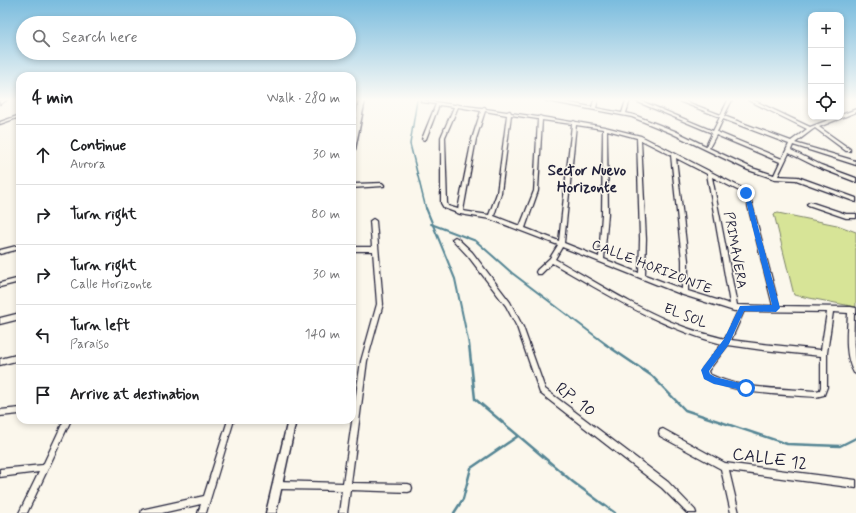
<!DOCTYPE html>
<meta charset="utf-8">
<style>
:root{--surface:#fff;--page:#f2f2f2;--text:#202124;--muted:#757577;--line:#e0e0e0}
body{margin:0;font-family:Mynerve,sans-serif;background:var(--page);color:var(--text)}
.controls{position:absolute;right:12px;top:12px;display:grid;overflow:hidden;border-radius:8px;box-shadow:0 2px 6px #0003}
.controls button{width:36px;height:36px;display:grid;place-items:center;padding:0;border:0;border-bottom:1px solid var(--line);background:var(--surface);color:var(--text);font:20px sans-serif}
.stop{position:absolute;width:12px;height:12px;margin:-9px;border:3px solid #1a73e8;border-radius:50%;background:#fff}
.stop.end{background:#1a73e8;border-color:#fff;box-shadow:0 1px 4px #0008}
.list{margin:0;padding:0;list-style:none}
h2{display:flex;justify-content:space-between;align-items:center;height:52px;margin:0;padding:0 16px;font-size:17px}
h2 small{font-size:13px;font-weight:400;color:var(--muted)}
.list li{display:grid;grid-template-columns:26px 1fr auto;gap:12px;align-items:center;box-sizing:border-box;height:60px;padding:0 16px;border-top:1px solid var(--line)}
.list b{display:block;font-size:15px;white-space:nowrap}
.list p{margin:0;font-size:13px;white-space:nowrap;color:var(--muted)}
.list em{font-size:13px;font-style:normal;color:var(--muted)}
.icon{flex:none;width:22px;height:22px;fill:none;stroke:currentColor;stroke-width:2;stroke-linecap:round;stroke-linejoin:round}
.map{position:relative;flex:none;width:856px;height:513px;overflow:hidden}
.search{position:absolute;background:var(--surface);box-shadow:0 2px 6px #0003;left:16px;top:16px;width:340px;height:44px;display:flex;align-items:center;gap:10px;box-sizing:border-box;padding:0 14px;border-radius:22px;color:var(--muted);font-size:15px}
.panel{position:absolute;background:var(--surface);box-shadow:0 2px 6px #0003;left:16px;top:72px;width:340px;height:352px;border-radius:12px}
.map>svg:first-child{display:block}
.green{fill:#d7e497;stroke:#7c8369}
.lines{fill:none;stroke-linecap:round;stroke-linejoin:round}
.stream-far2{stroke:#548594;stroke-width:1.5}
.stream-far1{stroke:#548594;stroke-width:2}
.stream{stroke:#548594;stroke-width:2.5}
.minor-casing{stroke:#22223b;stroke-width:2.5}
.tertiary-casing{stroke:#22223b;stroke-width:3}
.minor{fill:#fbf7ec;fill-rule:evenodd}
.tertiary{fill:#fbf7ec;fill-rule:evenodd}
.route{fill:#1a73e8}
.labels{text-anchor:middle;stroke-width:3;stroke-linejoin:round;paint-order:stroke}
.street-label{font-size:14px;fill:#22223b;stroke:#fbf7ec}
.neighbourhood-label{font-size:15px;font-weight:bold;fill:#22223b;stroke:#fbf7ec}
.near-street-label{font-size:17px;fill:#22223b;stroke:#fbf7ec}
</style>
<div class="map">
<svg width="856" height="513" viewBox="0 0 856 513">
<rect width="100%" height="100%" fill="#fbf7ec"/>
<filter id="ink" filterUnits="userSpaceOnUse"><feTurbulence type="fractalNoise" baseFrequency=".025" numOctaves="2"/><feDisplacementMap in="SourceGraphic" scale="8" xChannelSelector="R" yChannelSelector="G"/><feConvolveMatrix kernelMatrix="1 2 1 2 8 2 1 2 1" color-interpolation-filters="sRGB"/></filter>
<g filter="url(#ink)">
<polygon class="green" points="778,213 837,225 856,232 856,307 794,295 774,214"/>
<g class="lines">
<polyline class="stream-far2" points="417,100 410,144 426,209"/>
<g class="stream-far1">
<polyline points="426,208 455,279 469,345"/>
<polyline points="431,224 476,241 512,273 607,345"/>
</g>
<g class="stream">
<polyline points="469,344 475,399 573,482 615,513"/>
<polyline points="605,344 652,376 685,410 787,444 840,446 856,438"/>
<polyline points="454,513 463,499 471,468 518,436"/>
</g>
<defs>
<g id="minor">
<polygon points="2,100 7,100 0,104 0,101"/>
<path d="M 422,100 L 455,105 L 457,104 L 459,105 L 482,108 L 484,107 L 485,107 L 486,109 L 507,112 L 509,111 L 510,111 L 511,113 L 538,117 L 540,116 L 542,117 L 572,122 L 574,121 L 576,122 L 605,127 L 641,136 L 746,190 L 749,193 L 779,306 L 851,307 L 856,308 L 856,314 L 854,313 C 854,325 853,337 854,349 C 854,357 856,365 856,374 L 854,373 C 844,355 847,333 848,313 L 833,312 L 827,353 L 827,387 L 824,395 L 816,397 C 778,394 739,395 704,378 L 702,370 L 703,368 L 722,344 C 660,328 607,294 552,263 L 541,274 L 537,274 L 536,272 L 537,270 L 550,258 L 558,245 L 490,219 L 460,214 L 444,208 L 441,203 L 441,137 L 454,107 L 439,105 L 426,139 L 424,140 L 422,139 L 436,104 L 422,102 L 421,101 ZM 458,107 L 481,111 L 472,139 L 458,209 L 448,206 L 447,203 L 445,137 ZM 485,111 L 507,115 L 497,193 L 489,215 L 463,211 L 476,139 ZM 511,115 L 538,119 L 534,191 L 520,226 L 494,216 L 501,193 ZM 542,120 L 572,124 L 559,241 L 525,228 L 538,191 ZM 576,125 L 603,129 L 602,214 L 599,257 L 564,243 ZM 607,130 L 637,138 L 640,239 L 639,273 L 604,259 L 608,214 ZM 641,140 L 671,155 L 682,260 L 682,289 L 645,275 L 646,239 ZM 676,158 L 707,174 L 730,304 L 688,291 L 688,260 ZM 712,177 L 745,194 L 773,306 L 737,305 ZM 562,247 L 683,295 L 734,311 L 738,311 L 725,339 C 711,335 697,332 684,327 C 639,310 597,283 555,259 ZM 744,311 L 827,312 L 821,350 L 763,344 L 731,340 ZM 728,345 L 763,350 L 821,356 L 821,387 L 820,390 L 816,391 C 780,388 742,390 709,374 L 708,371 Z"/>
<path d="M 545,100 L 554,100 L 592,107 L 594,100 L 598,100 L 596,108 L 622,113 L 626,100 L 630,100 L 626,113 L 634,115 L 675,131 L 706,146 L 712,133 L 633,100 L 639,100 L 713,131 L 720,117 L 676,100 L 682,100 L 721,115 L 728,100 L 732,100 L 724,116 L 791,141 L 807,129 L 748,100 L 753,100 L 810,127 L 836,117 L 841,117 L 841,115 L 856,109 L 856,112 L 819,127 L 850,149 L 850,151 L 846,151 L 815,128 L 812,130 L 795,143 L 856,161 L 856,165 L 793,145 L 791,150 L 821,165 L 856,178 L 856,182 L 817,167 L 789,153 L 778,176 L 798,177 L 856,198 L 856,202 L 796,180 L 775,179 L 748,170 L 671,133 L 632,117 L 547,101 ZM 723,119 L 789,144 L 782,159 L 717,132 ZM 716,135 L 780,162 L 774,175 L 752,168 L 709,148 Z"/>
<polygon points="20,115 20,117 0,124 0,122"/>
<polygon points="382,183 384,185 384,186 352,188 352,184"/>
<polygon points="810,202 846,214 856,214 856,218 846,218 808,205 807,204"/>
<polygon points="373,219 376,221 383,304 367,361 351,483 408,484 411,485 412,488 411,491 408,492 350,490 347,513 339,513 342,490 278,489 275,488 274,485 275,482 278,481 343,483 361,361 377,304 373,251 352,251 352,247 372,247 370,221"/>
<polygon points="455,237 457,238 472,252 510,302 523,327 545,389 668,482 695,510 696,513 687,513 662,488 540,393 517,327 506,306 468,256 453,240 452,239"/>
<polygon points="20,245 20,249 0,254 0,250"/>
<polygon points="20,278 20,282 0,287 0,283"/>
<polygon points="20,313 20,319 0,324 0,318"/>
<polygon points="20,354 20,360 0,365 0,359"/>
<polygon points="20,408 20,414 0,416 0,410"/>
<polygon points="64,420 71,420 27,513 19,513 39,472 0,477 0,469 43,465"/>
<polygon points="228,420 234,420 206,513 198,513 201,504 162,513 141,513 142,510 145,509 204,496"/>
<polygon points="663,429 725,463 856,480 856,488 729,471 739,513 731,513 721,469 660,436 659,433 660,430"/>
</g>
<g id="tertiary">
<polygon points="359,100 365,100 355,149 352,151 352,135"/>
<polygon points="288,420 296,420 276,513 266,513"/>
</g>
</defs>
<use href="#minor" class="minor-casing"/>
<use href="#tertiary" class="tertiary-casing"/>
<use href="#minor" class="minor"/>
<use href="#tertiary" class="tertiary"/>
</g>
</g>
<linearGradient id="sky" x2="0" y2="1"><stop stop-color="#7abcde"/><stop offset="0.58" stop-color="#fdfbf6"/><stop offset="1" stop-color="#fdfbf6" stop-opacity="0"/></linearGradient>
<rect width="856" height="172" fill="url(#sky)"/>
<polygon class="route" points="746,191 749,193 780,308 776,312 744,311 729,344 709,371 710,374 715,377 748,385 750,388 746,391 714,384 704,379 701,370 724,339 740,306 772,305 744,193"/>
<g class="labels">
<g class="street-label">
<text transform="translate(736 250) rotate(80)" y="5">PRIMAVERA</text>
<text transform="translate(652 266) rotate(21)" y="5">CALLE HORIZONTE</text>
<text transform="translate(686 315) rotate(21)" y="5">EL SOL</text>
</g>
<g class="neighbourhood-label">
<text x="587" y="175">Sector Nuevo<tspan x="587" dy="17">Horizonte</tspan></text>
</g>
<g class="near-street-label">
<text transform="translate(576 399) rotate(37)" y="6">RP. 10</text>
<text transform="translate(770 458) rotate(8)" y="6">CALLE 12</text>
</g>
</g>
</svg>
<div class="controls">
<button>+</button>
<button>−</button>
<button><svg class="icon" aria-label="locate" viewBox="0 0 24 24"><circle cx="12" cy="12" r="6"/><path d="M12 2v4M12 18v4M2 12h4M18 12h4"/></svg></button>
</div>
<div class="stop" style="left:746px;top:388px"></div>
<div class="stop end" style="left:746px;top:193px"></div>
<div class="search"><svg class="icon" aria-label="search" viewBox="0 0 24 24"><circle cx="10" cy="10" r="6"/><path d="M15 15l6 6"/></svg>Search here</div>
<section class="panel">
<h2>4 min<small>Walk · 280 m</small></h2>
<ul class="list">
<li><svg class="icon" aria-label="ahead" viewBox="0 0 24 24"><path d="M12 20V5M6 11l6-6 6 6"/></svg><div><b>Continue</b><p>Aurora</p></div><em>30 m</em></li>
<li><svg class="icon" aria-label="right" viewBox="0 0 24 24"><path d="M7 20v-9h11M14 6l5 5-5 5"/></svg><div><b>Turn right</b></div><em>80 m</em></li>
<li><svg class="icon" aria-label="right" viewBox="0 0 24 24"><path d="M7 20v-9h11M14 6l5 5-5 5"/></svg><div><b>Turn right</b><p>Calle Horizonte</p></div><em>30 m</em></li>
<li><svg class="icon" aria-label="left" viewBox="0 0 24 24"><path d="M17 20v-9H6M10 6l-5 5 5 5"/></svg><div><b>Turn left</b><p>Paraiso</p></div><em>140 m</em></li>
<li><svg class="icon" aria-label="arrive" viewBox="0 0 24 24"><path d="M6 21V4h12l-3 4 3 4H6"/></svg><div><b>Arrive at destination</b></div></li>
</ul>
</section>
</div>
